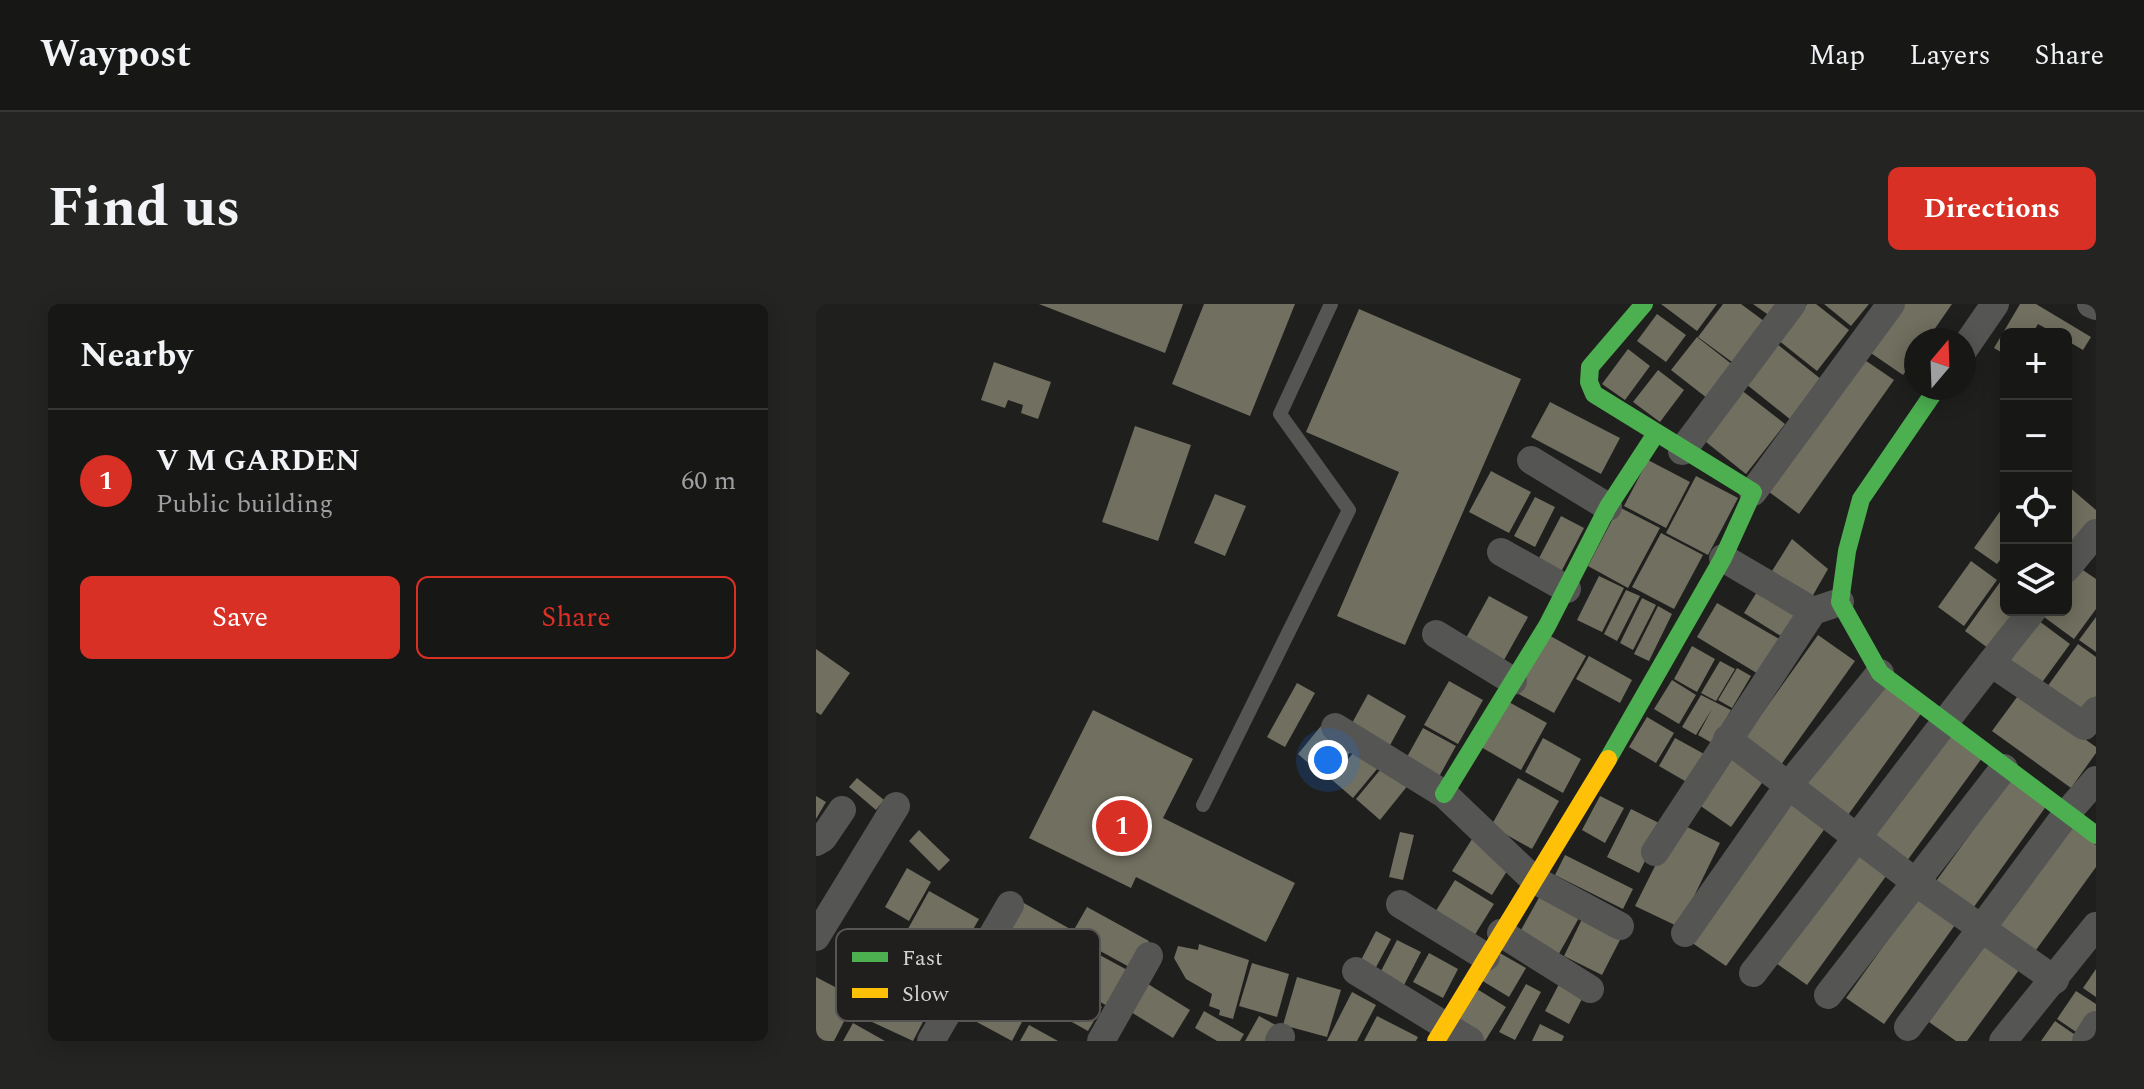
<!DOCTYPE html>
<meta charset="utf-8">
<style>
:root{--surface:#171716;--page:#242423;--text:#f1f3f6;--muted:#9e9fa1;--line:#363635;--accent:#d93025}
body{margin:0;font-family:Spectral,serif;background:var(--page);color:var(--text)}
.controls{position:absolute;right:24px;top:24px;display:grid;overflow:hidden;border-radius:12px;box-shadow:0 4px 20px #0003}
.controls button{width:72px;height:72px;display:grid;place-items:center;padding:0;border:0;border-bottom:2px solid var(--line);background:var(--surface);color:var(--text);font:40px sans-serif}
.compass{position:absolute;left:1088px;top:24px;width:72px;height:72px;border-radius:50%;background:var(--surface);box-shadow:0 4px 20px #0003;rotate:19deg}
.you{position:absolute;left:512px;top:456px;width:28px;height:28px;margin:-20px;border:6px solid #fff;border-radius:50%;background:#1a73e8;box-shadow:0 0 0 12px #1a73e833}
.badge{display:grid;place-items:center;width:52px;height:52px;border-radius:50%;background:var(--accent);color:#fff;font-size:26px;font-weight:700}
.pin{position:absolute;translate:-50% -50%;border:4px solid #fff;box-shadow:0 2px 8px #0006}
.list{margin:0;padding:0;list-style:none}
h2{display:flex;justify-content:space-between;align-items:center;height:104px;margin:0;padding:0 32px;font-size:34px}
h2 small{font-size:26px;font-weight:400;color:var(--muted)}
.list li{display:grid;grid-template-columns:52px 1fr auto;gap:24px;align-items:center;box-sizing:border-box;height:144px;padding:0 32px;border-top:2px solid var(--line)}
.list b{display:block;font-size:30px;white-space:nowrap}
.list p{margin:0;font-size:26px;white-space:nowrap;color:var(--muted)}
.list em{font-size:26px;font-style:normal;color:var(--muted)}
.actions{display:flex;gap:16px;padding:24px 32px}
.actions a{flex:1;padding:18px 0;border:2px solid var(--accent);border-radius:12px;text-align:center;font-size:28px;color:var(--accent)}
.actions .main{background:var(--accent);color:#fff}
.icon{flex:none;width:44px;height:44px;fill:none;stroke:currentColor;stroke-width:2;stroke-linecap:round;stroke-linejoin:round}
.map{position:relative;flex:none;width:1280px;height:737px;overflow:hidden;border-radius:12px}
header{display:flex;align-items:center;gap:48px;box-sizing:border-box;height:112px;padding:0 40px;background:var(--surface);border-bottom:2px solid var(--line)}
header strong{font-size:38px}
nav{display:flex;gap:44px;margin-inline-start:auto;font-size:28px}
.intro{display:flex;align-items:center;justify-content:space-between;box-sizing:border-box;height:192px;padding:0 48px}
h1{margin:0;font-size:56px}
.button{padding:20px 36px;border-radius:12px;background:var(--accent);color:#fff;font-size:28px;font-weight:700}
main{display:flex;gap:48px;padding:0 48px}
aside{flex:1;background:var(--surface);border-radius:12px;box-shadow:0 4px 20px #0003}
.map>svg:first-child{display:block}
.building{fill:#716f5f}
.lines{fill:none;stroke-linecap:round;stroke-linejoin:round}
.lane{stroke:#555554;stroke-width:14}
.street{stroke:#555554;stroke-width:28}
.fast{stroke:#4caf50;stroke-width:18}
.slow{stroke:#ffc107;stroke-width:18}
.key{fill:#201f1d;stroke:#565553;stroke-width:2}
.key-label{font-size:22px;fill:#d4d3d2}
</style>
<header>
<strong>Waypost</strong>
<nav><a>Map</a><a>Layers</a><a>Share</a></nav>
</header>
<div class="intro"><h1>Find us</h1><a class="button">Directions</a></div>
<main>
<aside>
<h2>Nearby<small></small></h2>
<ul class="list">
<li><span class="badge">1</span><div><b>V M GARDEN</b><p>Public building</p></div><em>60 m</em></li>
</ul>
<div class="actions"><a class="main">Save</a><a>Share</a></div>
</aside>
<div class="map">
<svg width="1280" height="737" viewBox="0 0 1280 737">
<rect width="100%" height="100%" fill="#1f1f1e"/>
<g class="building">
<polygon points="223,0 367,0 349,49"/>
<polygon points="388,0 479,0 434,112 356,80"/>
<polygon points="845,0 901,0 881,27"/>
<polygon points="907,0 925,0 952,20 920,61 882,33"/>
<polygon points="937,0 963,0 954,12"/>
<polygon points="991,0 1000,0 1033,26 1001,67 962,36"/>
<polygon points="1008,0 1053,0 1035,22"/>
<polygon points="1080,0 1136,0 1111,36 1100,36 1100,52 1087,71 1049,45"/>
<polygon points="1204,0 1220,0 1275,33 1267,46 1250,36 1250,30 1240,30 1222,20 1216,30 1190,30 1190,51 1178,44"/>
<polygon points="543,5 705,75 589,341 521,312 583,168 490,128"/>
<polygon points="841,10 870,31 850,58 821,37"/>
<polygon points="881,33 922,65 896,98 855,66"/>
<polygon points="961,40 1006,76 975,116 930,80"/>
<polygon points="812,45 834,62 809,96 786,80"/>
<polygon points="1043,52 1078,76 983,210 949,185"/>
<polygon points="178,58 235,78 222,115 205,109 207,101 192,96 189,104 165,96"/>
<polygon points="842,66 868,86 844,118 817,98"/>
<polygon points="924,85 969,120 930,170 885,134"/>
<polygon points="734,98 804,134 785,170 715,133"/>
<polygon points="319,122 375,141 342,237 286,218"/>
<polygon points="832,156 874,178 850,224 808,202"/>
<polygon points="675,167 715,188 693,229 653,208"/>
<polygon points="880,172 922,194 892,251 850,229"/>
<polygon points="1252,182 1280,206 1280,215 1257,240 1250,234"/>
<polygon points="399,190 430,202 409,252 378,239"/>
<polygon points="719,193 739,203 719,243 698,232"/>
<polygon points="1190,199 1190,248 1181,260 1158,244"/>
<polygon points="803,203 844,224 812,284 772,262"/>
<polygon points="745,212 768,224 745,268 722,256"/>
<polygon points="845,229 887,251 858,305 816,283"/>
<polygon points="976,235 1012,265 992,300 951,275"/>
<polygon points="1155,257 1181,276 1148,322 1122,303"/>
<polygon points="1264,264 1280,275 1280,305 1258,335 1228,313 1233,306 1250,306 1250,283"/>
<polygon points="783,272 808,284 786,328 761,316"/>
<polygon points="1187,274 1190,306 1211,306 1180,350 1149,327"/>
<polygon points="947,278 987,303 968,334 928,309"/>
<polygon points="810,286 824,292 801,337 788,330"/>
<polygon points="673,292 712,313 688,356 650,334"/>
<polygon points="826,294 840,301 817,346 804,339"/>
<polygon points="901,299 965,336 944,371 881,333"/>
<polygon points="842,302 856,310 833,357 818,350"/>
<polygon points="1280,313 1280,348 1263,336"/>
<polygon points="1223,317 1254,340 1222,384 1191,361"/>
<polygon points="731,330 770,352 738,409 699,388"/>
<polygon points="1002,331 1039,357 962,465 925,439"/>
<polygon points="1262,340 1280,353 1280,392 1268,409 1231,383"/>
<polygon points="876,342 899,355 881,388 858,375"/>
<polygon points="0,345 34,369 5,411 0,408"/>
<polygon points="773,352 816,376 804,399 760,375"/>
<polygon points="904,357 919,365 900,397 885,389"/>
<polygon points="921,364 935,372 916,404 902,396"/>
<polygon points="1064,375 1107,407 1027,518 983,487"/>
<polygon points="856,376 880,391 863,420 838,405"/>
<polygon points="633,377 667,396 642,440 608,421"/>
<polygon points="481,379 499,389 469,443 451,433"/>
<polygon points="1204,389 1280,443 1280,449 1255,484 1176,427"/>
<polygon points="552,390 590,412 573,443 535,421"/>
<polygon points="885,391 915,406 896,439 882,431 896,405 880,431 866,423"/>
<polygon points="691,397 731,419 705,466 665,443"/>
<polygon points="277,406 377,455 347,514 479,579 450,638 320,573 315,584 213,534"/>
<polygon points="831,413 858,429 840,459 813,443"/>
<polygon points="505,422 535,447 512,476 482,450"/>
<polygon points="607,424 640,442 619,480 586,462"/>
<polygon points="1129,427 1166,454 1088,561 1052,534"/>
<polygon points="727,434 765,455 747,489 709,468"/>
<polygon points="859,434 890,451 874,480 843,462"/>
<polygon points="544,441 566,459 537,494 515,475"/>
<polygon points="914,442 953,469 915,523 876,496"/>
<polygon points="569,460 593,480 564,516 540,495"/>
<polygon points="41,474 68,496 60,506 33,483"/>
<polygon points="702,474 743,497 716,545 675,522"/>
<polygon points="1194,475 1231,501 1155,607 1118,580"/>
<polygon points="0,492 10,498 0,515"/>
<polygon points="784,492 808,504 789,539 766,526"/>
<polygon points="973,496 1010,523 910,662 872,636"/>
<polygon points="815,505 847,521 823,569 791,553"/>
<polygon points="861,518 904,539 863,623 819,602"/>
<polygon points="1253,522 1280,541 1280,563 1215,653 1178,627"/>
<polygon points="103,526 134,556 123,567 93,537"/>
<polygon points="584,528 598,531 587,576 573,573"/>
<polygon points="656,535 696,559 676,591 636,567"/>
<polygon points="1039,544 1073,568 991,681 957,657"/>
<polygon points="749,551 817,585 807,605 739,571"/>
<polygon points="91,564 115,578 93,617 69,603"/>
<polygon points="639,576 678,600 655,637 616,613"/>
<polygon points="113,587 163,615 132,669 83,641"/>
<polygon points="1107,587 1144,614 1068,720 1030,694"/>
<polygon points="725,590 764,612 740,655 701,633"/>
<polygon points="206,598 256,626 219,691 169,663"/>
<polygon points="271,603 333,637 317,665 255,631"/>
<polygon points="767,613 806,632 786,671 748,652"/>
<polygon points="560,627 575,635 558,667 543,660"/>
<polygon points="256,636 315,668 295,704 236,671"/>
<polygon points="581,636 605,648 587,683 563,671"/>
<polygon points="383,640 433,656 417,715 403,711 404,706 393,702 396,690 370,675 358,654 362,642 382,646"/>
<polygon points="1168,641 1203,666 1151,737 1140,737 1113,718"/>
<polygon points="682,648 710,664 693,693 665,676"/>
<polygon points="613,649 642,665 627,694 597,678"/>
<polygon points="68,659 123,687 97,737 41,711"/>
<polygon points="436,659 473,670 461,713 423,702"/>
<polygon points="1280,665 1280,693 1267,684"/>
<polygon points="0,673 40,694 18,737 0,737"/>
<polygon points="481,673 525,686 511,733 467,721"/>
<polygon points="233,674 286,703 272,727 220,698"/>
<polygon points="332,680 374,706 357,734 315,708"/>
<polygon points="710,680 725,688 699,736 683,728"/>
<polygon points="743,680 767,693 753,720 729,707"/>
<polygon points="661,685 690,703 669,737 640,720"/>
<polygon points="1260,687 1280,700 1280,711 1266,732 1241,715"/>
<polygon points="158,688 207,716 196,737 146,710"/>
<polygon points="536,688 560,701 541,737 511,737"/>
<polygon points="388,707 428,730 424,737 401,737 379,724"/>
<polygon points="443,712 465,724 457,737 429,737"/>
<polygon points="561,712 602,733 600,737 548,737"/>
<polygon points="1239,717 1268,737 1225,737"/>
<polygon points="37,719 69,737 27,737"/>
<polygon points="724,720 748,732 746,737 716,737"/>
<polygon points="213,721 242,737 204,737"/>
</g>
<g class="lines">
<polyline class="lane" points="387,501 533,206 464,110 515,0"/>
<g class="street">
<polyline points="1275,0 1280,2"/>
<polyline points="1148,45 1179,0"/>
<polyline points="866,147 976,0"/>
<polyline points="715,156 792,203"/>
<polyline points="937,188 1075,0"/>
<polyline points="685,248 751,285"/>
<polyline points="907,254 997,307"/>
<polyline points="1250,265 1280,229"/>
<polyline points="620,330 697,377"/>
<polyline points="1175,359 1268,422 1280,407"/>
<polyline points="519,423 628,490 717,575 804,622"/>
<polyline points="911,435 1098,577 1239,676"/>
<polyline points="0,538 7,534 26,506"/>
<polyline points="839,548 997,307 1024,298"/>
<polyline points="584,600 670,653"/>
<polyline points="685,629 774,685"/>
<polyline points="869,629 972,482 1064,369"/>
<polyline points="0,633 80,502"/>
<polyline points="540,667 654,737"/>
<path d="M 937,669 C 1031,549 1121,425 1217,306"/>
<polyline points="1012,691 1188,464"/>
<polyline points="1092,723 1251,509 1280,476"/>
<polyline points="115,737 194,601"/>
<polyline points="285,737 333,652"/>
<polyline points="463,737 465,733"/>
<polyline points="1187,737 1280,622"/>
<polyline points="1270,737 1280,721"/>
</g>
<g class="fast">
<polyline points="1121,84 1045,195 1031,247 1024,298 1064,369 1280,531"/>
<polyline points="792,455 907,254 937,188 778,90 773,78 774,63 828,0"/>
<polyline points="628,490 731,322 792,203 839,131"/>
</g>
<polyline class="slow" points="620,737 792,455"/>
</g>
<rect x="20" y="625" width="264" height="92" rx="12" class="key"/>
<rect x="36" y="648" width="36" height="10" fill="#4caf50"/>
<rect x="36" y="684" width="36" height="10" fill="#ffc107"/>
<g class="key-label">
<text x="86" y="661">Fast</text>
<text x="86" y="697">Slow</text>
</g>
</svg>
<div class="controls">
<button>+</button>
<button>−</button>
<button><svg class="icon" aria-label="locate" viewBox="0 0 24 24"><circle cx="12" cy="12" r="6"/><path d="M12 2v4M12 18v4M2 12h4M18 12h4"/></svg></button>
<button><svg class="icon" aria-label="layers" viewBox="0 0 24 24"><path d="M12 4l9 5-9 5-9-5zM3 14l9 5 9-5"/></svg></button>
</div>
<svg class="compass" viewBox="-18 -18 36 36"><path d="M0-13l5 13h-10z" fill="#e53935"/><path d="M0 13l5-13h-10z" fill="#9e9fa1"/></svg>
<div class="you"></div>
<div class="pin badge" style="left:306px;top:522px">1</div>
</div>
</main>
